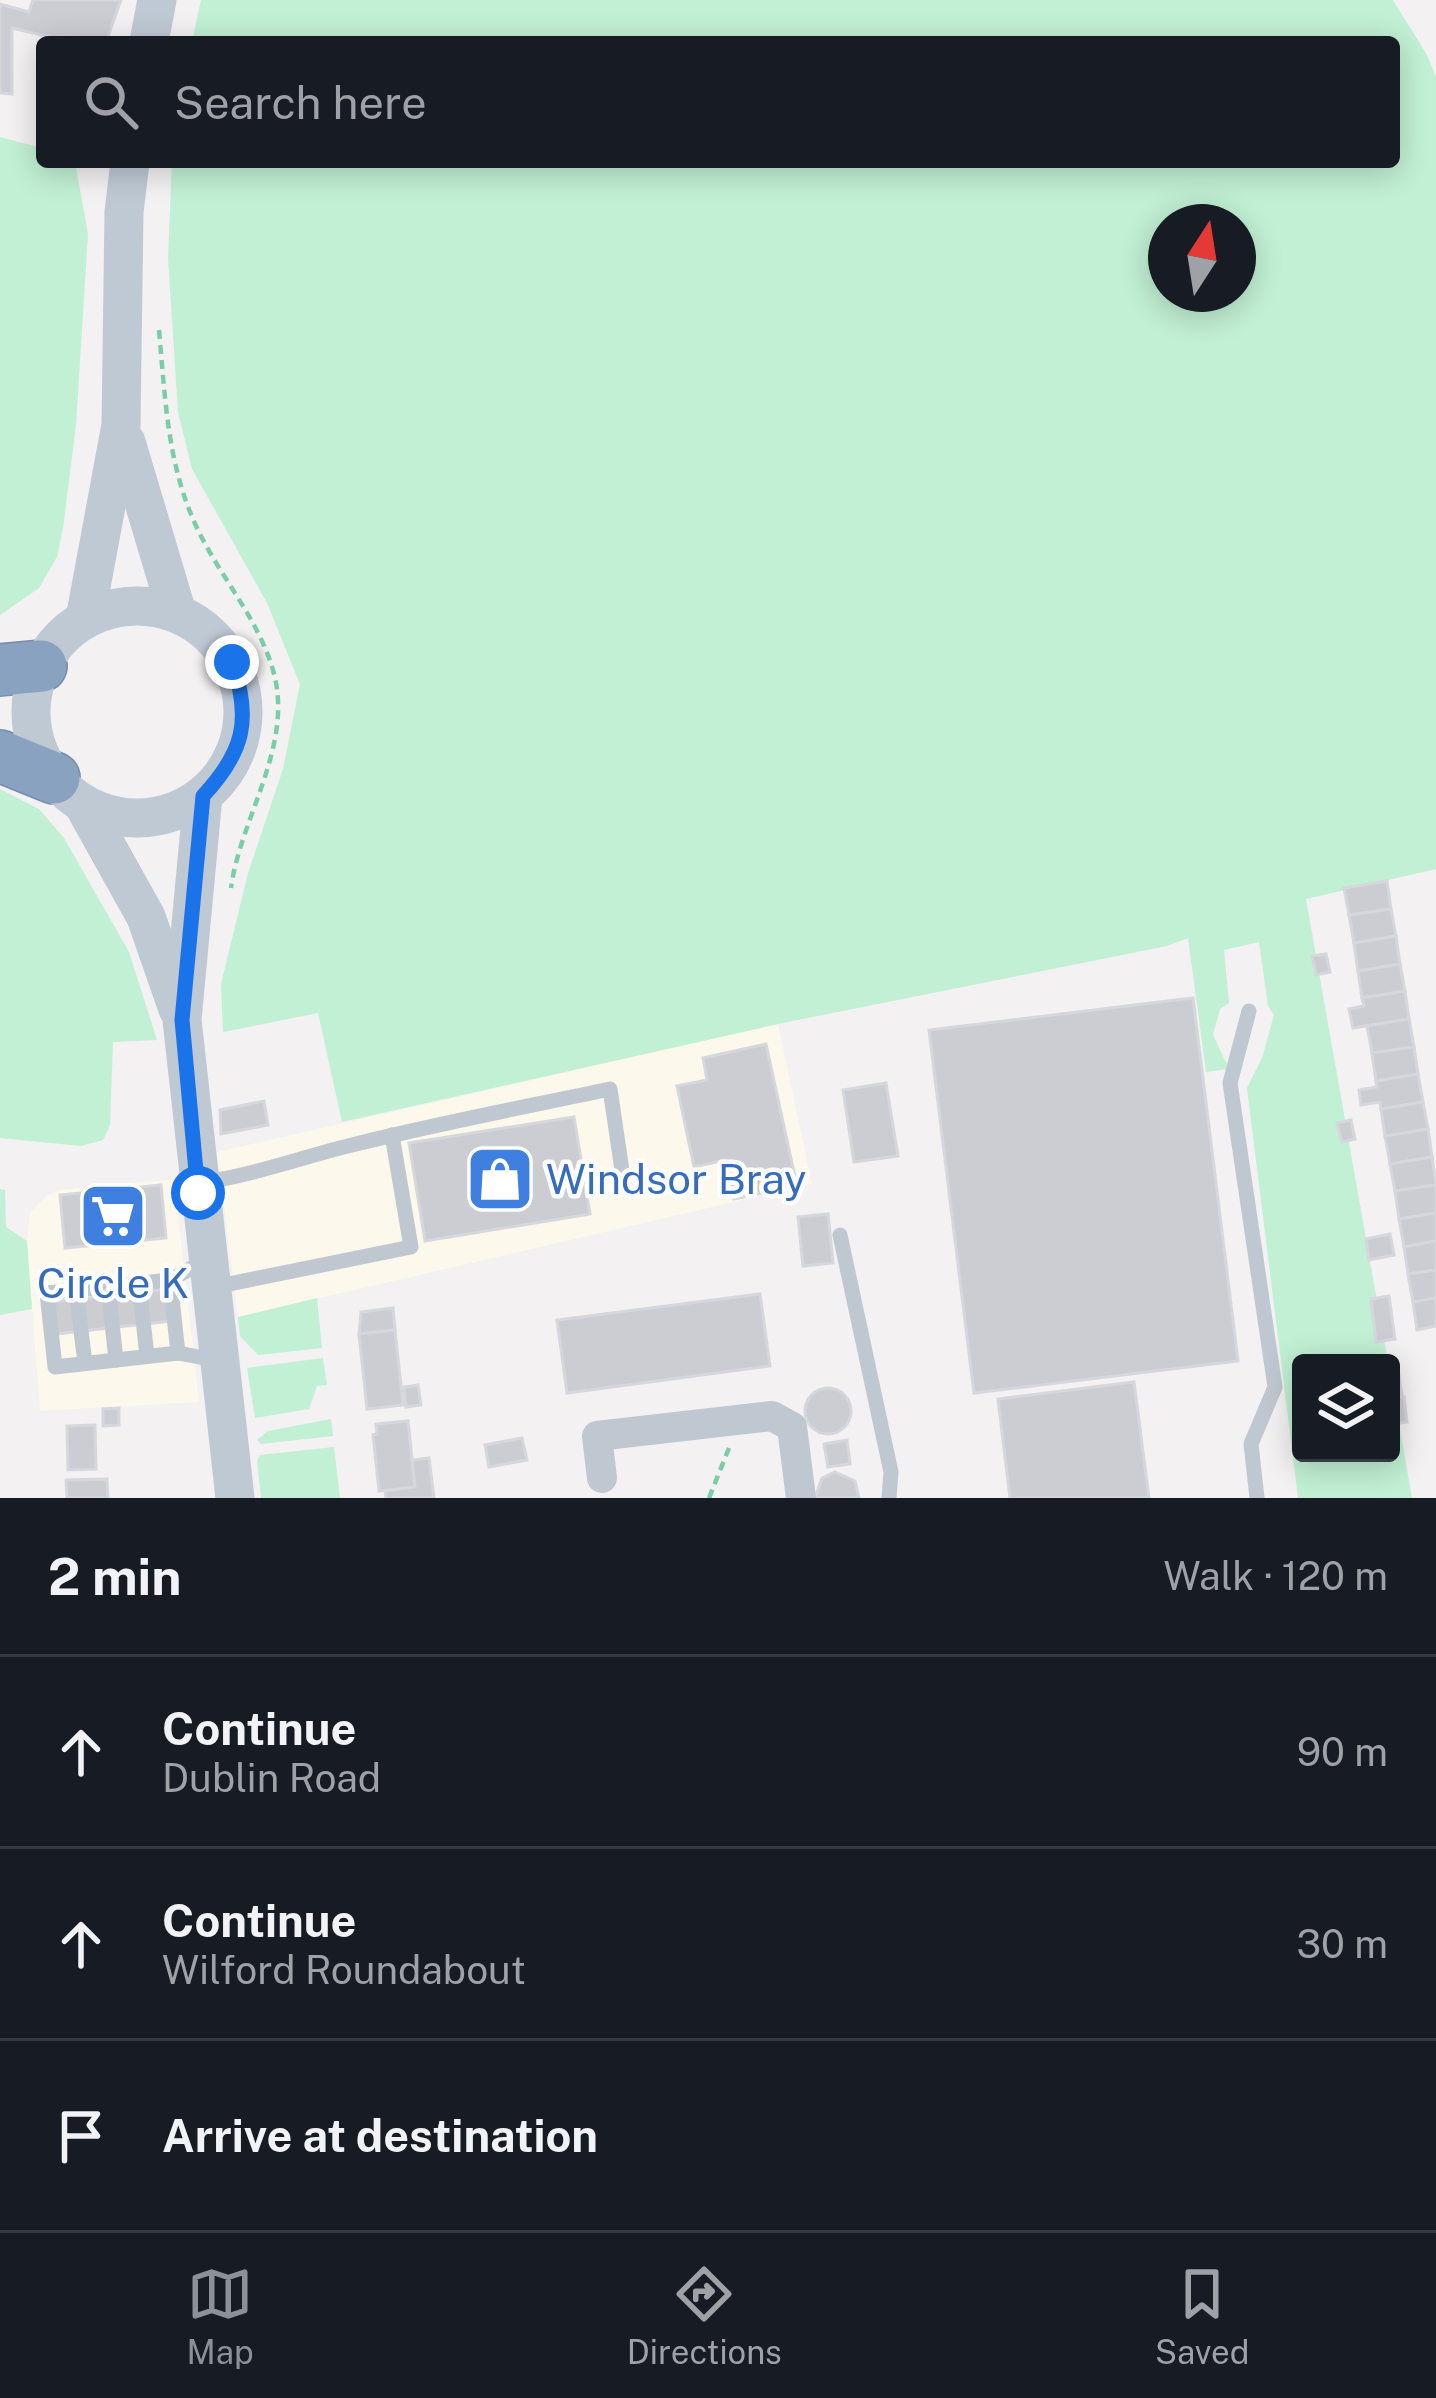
<!DOCTYPE html>
<meta charset="utf-8">
<style>
:root{--surface:#171b24;--page:#242831;--text:#f1f3f6;--muted:#9ea1a6;--line:#363941;--accent:#8c9099}
body{margin:0;font-family:"Public Sans",sans-serif;background:var(--page);color:var(--text)}
.controls{position:absolute;right:36px;bottom:36px;display:grid;overflow:hidden;border-radius:12px;box-shadow:0 6px 30px #0003}
.controls button{width:108px;height:108px;display:grid;place-items:center;padding:0;border:0;border-bottom:3px solid var(--line);background:var(--surface);color:var(--text);font:60px sans-serif}
.compass{position:absolute;left:1148px;top:204px;width:108px;height:108px;border-radius:50%;background:var(--surface);box-shadow:0 6px 30px #0003;rotate:12deg}
.stop{position:absolute;width:36px;height:36px;margin:-27px;border:9px solid #1a73e8;border-radius:50%;background:#fff}
.stop.end{background:#1a73e8;border-color:#fff;box-shadow:0 3px 12px #0008}
.list{margin:0;padding:0;list-style:none}
h2{display:flex;justify-content:space-between;align-items:center;height:156px;margin:0;padding:0 48px;font-size:51px}
h2 small{font-size:39px;font-weight:400;color:var(--muted)}
.list li{display:grid;grid-template-columns:78px 1fr auto;gap:36px;align-items:center;box-sizing:border-box;height:192px;padding:0 48px;border-top:3px solid var(--line)}
.list b{display:block;font-size:45px;white-space:nowrap}
.list p{margin:0;font-size:39px;white-space:nowrap;color:var(--muted)}
.list em{font-size:39px;font-style:normal;color:var(--muted)}
.icon{flex:none;width:66px;height:66px;fill:none;stroke:currentColor;stroke-width:2;stroke-linecap:round;stroke-linejoin:round}
.map{position:relative;flex:none;width:1436px;height:1498px;overflow:hidden}
.search{position:absolute;background:var(--surface);box-shadow:0 6px 30px #0003;left:36px;right:36px;top:36px;height:132px;display:flex;align-items:center;gap:30px;box-sizing:border-box;padding:0 42px;border-radius:12px;color:var(--muted);font-size:45px}
.sheet{height:732px;background:var(--surface)}
nav{display:flex;justify-content:space-around;align-items:center;box-sizing:border-box;height:168px;border-top:3px solid var(--line);background:var(--surface);font-size:33px;color:var(--muted)}
nav a{display:grid;justify-items:center;gap:6px}
nav .on{color:var(--accent)}
.map>svg:first-child{display:block}
.commercial{fill:#fcf8ec}
.green{fill:#c1f0d4;fill-rule:evenodd}
.building{fill:#cbcdd3;stroke:#d5d7dc;stroke-width:3}
.lines{fill:none;stroke-linecap:round;stroke-linejoin:round}
.motorway-casing{stroke:#758dab;stroke-width:54}
.path{stroke:#79cea7;stroke-width:4.5;stroke-dasharray:9 6;stroke-linecap:butt}
.service{stroke:#bfc8d0;stroke-width:15}
.minor{stroke:#bfc8d0;stroke-width:30}
.secondary{stroke:#bfc9d4;stroke-width:39}
.motorway{stroke:#89a2bf;stroke-width:51}
.route{stroke:#1a73e8;stroke-width:15}
.labels{text-anchor:middle;stroke-width:9;stroke-linejoin:round;paint-order:stroke}
.shop-label{font-size:42px;fill:#366cbe;stroke:#fff;text-anchor:start}
</style>
<div class="map">
<svg width="1436" height="1498" viewBox="0 0 1436 1498">
<rect width="100%" height="100%" fill="#f3f1f1"/>
<g class="commercial">
<polygon points="778,1024 812,1184 238,1317 217,1152"/>
<polygon points="174,1179 199,1402 40,1411 27,1241 30,1213 46,1196 60,1190"/>
</g>
<g class="green">
<path d="M 201,0 L 1393,0 L 1427,55 L 1436,77 L 1436,869 L 1306,899 L 1388,1363 L 1301,1363 L 1301,1453 L 1391,1453 L 1391,1378 L 1412,1498 L 1298,1498 L 1247,1088 L 1262,1058 L 1274,1015 L 1268,1006 L 1259,942 L 1224,950 L 1229,1003 L 1220,1009 L 1213,1035 L 1229,1069 L 1206,1072 L 1188,938 L 1167,946 L 778,1024 L 342,1122 L 318,1013 L 223,1032 L 221,984 L 248,873 L 283,769 L 300,684 L 267,603 L 192,469 L 178,412 L 168,258 L 172,162 L 1394,162 L 1394,42 L 192,42 ZM 1166,222 L 1238,222 L 1238,294 L 1166,294 Z"/>
<polygon points="0,137 42,148 42,162 75,162 88,234 76,425 63,528 57,557 39,588 0,615"/>
<polygon points="0,789 39,809 64,838 129,952 157,1040 113,1042 110,1125 103,1140 81,1146 0,1138"/>
<polygon points="0,1189 5,1190 6,1227 27,1241 32,1309 0,1315"/>
<polygon points="317,1298 322,1348 258,1355 240,1336 238,1317"/>
<polygon points="323,1358 327,1385 317,1386 309,1409 255,1418 247,1368"/>
<polygon points="331,1419 333,1436 261,1444 257,1440 268,1431"/>
<polygon points="334,1447 340,1498 261,1498 257,1461 260,1455"/>
</g>
<g class="building">
<polygon points="33,0 121,0 106,42 52,42 50,37 12,28 12,94 0,93 0,4 29,12"/>
<polygon points="1387,881 1391,909 1349,915 1344,888"/>
<polygon points="1391,909 1396,936 1354,943 1349,915"/>
<polygon points="1396,936 1400,964 1358,971 1354,943"/>
<polygon points="1326,954 1330,972 1316,975 1312,956"/>
<polygon points="1400,964 1405,991 1362,998 1358,971"/>
<polygon points="1405,991 1409,1019 1353,1028 1349,1009 1364,1006 1362,998"/>
<polygon points="1193,998 1238,1361 974,1393 929,1030"/>
<polygon points="1409,1019 1414,1047 1372,1053 1367,1026"/>
<polygon points="766,1044 797,1186 734,1199 725,1160 694,1167 677,1086 707,1080 703,1058"/>
<polygon points="1414,1047 1418,1074 1376,1081 1372,1053"/>
<polygon points="1418,1074 1423,1102 1381,1109 1380,1102 1361,1105 1359,1090 1377,1087 1376,1081"/>
<polygon points="886,1083 898,1156 854,1162 843,1090"/>
<polygon points="264,1101 268,1125 221,1134 220,1110"/>
<polygon points="1423,1102 1428,1129 1385,1136 1381,1109"/>
<polygon points="574,1117 590,1214 425,1241 409,1143"/>
<polygon points="1351,1120 1355,1139 1342,1142 1337,1123"/>
<polygon points="1428,1129 1432,1157 1390,1164 1385,1136"/>
<polygon points="1432,1157 1436,1185 1395,1191 1390,1164"/>
<polygon points="161,1185 166,1238 65,1248 60,1195"/>
<polygon points="1436,1185 1436,1213 1399,1219 1395,1191"/>
<polygon points="1436,1213 1436,1241 1404,1247 1399,1219"/>
<polygon points="828,1214 833,1263 803,1266 798,1217"/>
<polygon points="1390,1234 1394,1255 1369,1260 1366,1239"/>
<polygon points="1436,1241 1436,1270 1408,1274 1404,1247"/>
<polygon points="1436,1270 1436,1298 1413,1302 1408,1274"/>
<polygon points="169,1289 172,1321 55,1334 51,1302"/>
<polygon points="760,1294 770,1366 567,1393 557,1320"/>
<polygon points="1389,1296 1395,1339 1376,1342 1371,1299"/>
<polygon points="1436,1298 1436,1326 1417,1330 1413,1302"/>
<polygon points="393,1308 395,1330 359,1334 361,1312"/>
<polygon points="395,1330 403,1405 367,1409 359,1334"/>
<polygon points="1398,1369 1402,1395 1391,1397 1391,1370"/>
<polygon points="1134,1382 1149,1498 1010,1498 998,1399"/>
<polygon points="418,1385 421,1405 406,1407 404,1387"/>
<circle cx="828" cy="1411" r="23"/>
<polygon points="1404,1397 1407,1422 1394,1424 1391,1399"/>
<polygon points="119,1408 119,1425 103,1426 103,1409"/>
<polygon points="408,1421 415,1487 379,1491 373,1435 377,1434 376,1424"/>
<polygon points="95,1425 96,1469 68,1470 67,1426"/>
<polygon points="522,1438 527,1460 489,1467 485,1445"/>
<polygon points="847,1440 850,1464 828,1467 824,1444"/>
<polygon points="429,1458 434,1498 386,1498 385,1491 415,1487 412,1460"/>
<polygon points="835,1472 855,1481 859,1498 815,1498 822,1478"/>
<polygon points="107,1479 108,1498 67,1498 66,1480"/>
</g>
<g class="lines">
<defs>
<g id="motorway">
<polyline points="0,670 41,666"/>
<polyline points="0,756 54,778"/>
</g>
</defs>
<use href="#motorway" class="motorway-casing"/>
<g class="path">
<path d="M 159,330 C 165,395 167,459 193,519 C 216,574 265,624 276,683 C 289,752 240,821 231,888"/>
<polyline points="709,1498 729,1448"/>
</g>
<g class="service">
<polyline points="1249,1011 1230,1083 1275,1387 1251,1444 1257,1498"/>
<path d="M 204,1182 C 255,1175 305,1156 356,1144 C 440,1123 525,1107 610,1089 L 624,1184"/>
<polyline points="840,1235 891,1472 889,1498"/>
<polyline points="206,1260 170,1280 47,1293 55,1367 178,1353 215,1360"/>
<polyline points="170,1280 178,1353"/>
<polyline points="139,1284 147,1356"/>
<polyline points="108,1287 116,1360"/>
<polyline points="214,1287 411,1247 392,1135"/>
<polyline points="76,1290 85,1363"/>
</g>
<polyline class="minor" points="602,1478 597,1436 772,1416 792,1427 801,1498"/>
<g class="secondary">
<polyline points="149,42 157,0"/>
<polyline points="126,442 177,613"/>
<circle cx="137" cy="712" r="106"/>
<polyline points="85,619 121,425 124,212 130,162"/>
<polyline points="203,796 182,1020 235,1498"/>
<polyline points="83,804 146,917 178,1009"/>
</g>
<use href="#motorway" class="motorway"/>
</g>
<g class="lines">
<path class="route" d="M 198,1193 L 182,1020 L 203,796 C 244,752 252,719 232,662"/>
</g>
<defs>
<symbol id="shop-square" viewBox="-11 -11 22 22"><rect x="-9" y="-9" width="18" height="18" rx="4" fill="#3f7fe0" stroke="#fff"/><path d="M-5-2.5h2.3a2.7 3.5 0 0 1 5.4 0H5L5.5 6h-11ZM-1.5-2.5h3a1.5 2.3 0 0 0-3 0Z" fill="#fff"/></symbol>
<symbol id="supermarket-square" viewBox="-11 -11 22 22"><rect x="-9" y="-9" width="18" height="18" rx="4" fill="#3f7fe0" stroke="#fff"/><path d="M-6-5.5h2.5l.6 2H6L4.5 2H-2.5L-4.4-4H-6ZM-1.5 3.2a1.3 1.3 0 1 0 .1 0ZM3 3.2a1.3 1.3 0 1 0 .1 0Z" fill="#fff"/></symbol>
</defs>
<g fill-rule="evenodd">
<use href="#shop-square" x="462" y="1141" width="76" height="76"/>
<use href="#supermarket-square" x="75" y="1178" width="76" height="76"/>
</g>
<g class="labels">
<g class="shop-label">
<text x="546" y="1194">Windsor Bray</text>
<text x="113" y="1298" text-anchor="middle">Circle K</text>
</g>
</g>
</svg>
<div class="controls">
<button><svg class="icon" aria-label="layers" viewBox="0 0 24 24"><path d="M12 4l9 5-9 5-9-5zM3 14l9 5 9-5"/></svg></button>
</div>
<svg class="compass" viewBox="-18 -18 36 36"><path d="M0-13l5 13h-10z" fill="#e53935"/><path d="M0 13l5-13h-10z" fill="#9ea1a6"/></svg>
<div class="stop" style="left:198px;top:1193px"></div>
<div class="stop end" style="left:232px;top:662px"></div>
<div class="search"><svg class="icon" aria-label="search" viewBox="0 0 24 24"><circle cx="10" cy="10" r="6"/><path d="M15 15l6 6"/></svg>Search here</div>
</div>
<section class="sheet">
<h2>2 min<small>Walk · 120 m</small></h2>
<ul class="list">
<li><svg class="icon" aria-label="ahead" viewBox="0 0 24 24"><path d="M12 20V5M6 11l6-6 6 6"/></svg><div><b>Continue</b><p>Dublin Road</p></div><em>90 m</em></li>
<li><svg class="icon" aria-label="ahead" viewBox="0 0 24 24"><path d="M12 20V5M6 11l6-6 6 6"/></svg><div><b>Continue</b><p>Wilford Roundabout</p></div><em>30 m</em></li>
<li><svg class="icon" aria-label="arrive" viewBox="0 0 24 24"><path d="M6 21V4h12l-3 4 3 4H6"/></svg><div><b>Arrive at destination</b></div></li>
</ul>
</section>
<nav>
<a class="on"><svg class="icon" aria-label="map" viewBox="0 0 24 24"><path d="M3 6l6-2 6 2 6-2v14l-6 2-6-2-6 2zM9 4v14M15 6v14"/></svg>Map</a>
<a><svg class="icon" aria-label="directions" viewBox="0 0 24 24"><path d="M12 3l9 9-9 9-9-9zM9 14v-3h6M13 9l2 2-2 2"/></svg>Directions</a>
<a><svg class="icon" aria-label="saved" viewBox="0 0 24 24"><path d="M7 4h10v16l-5-4-5 4z"/></svg>Saved</a>
</nav>
